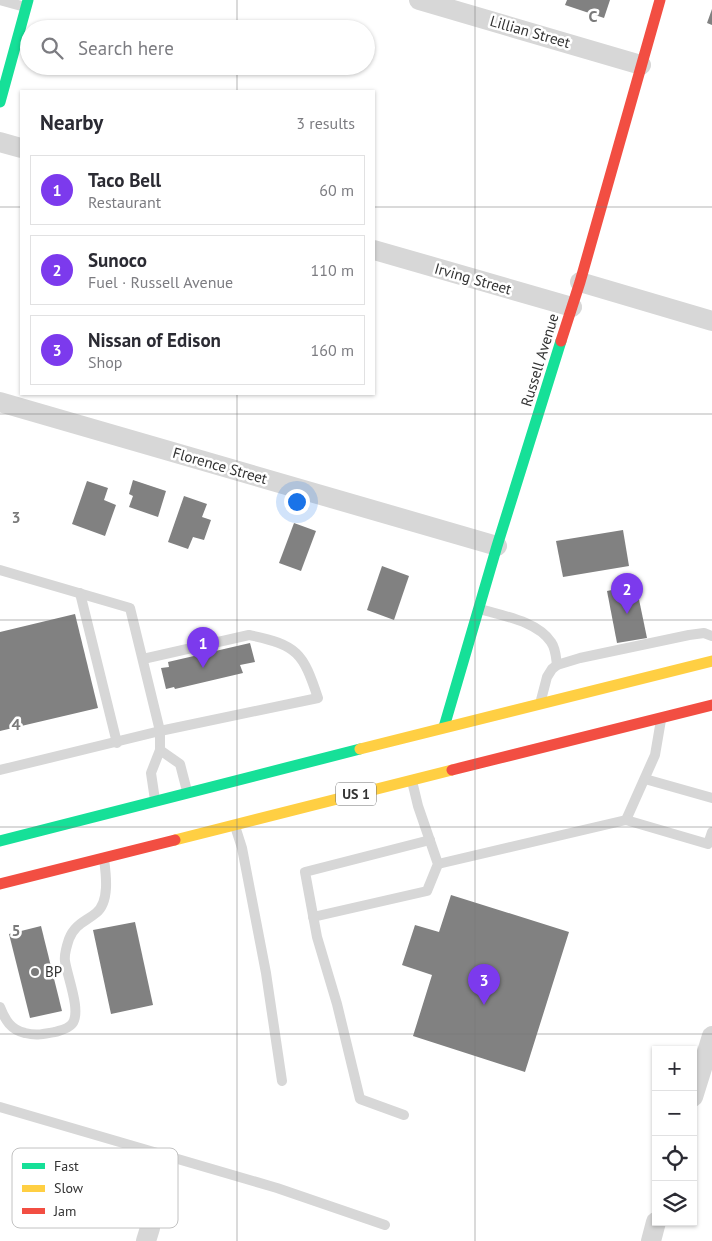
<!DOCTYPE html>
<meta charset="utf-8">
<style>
:root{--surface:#fff;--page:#f7f7f7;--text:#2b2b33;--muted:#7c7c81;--line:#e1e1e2;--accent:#7c3aed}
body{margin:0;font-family:"PT Sans",sans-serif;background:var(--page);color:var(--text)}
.controls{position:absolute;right:15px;bottom:15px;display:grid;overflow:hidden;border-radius:0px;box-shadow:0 1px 4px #0004}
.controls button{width:45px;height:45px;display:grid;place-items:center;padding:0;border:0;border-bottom:1px solid var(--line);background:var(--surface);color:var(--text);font:25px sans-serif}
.you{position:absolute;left:296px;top:501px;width:18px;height:18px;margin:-12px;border:4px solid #fff;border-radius:50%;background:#1a73e8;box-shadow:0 0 0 8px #1a73e833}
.badge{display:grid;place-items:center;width:32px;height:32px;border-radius:50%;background:var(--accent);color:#fff;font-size:16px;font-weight:700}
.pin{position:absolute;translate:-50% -41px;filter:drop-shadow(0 1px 2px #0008)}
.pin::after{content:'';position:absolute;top:26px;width:18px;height:15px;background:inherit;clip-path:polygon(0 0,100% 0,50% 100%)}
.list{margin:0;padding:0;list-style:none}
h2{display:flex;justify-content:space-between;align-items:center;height:65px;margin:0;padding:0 20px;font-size:21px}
h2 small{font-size:16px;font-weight:400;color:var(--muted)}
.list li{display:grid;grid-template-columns:32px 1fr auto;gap:15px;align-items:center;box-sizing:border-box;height:70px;margin:0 10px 10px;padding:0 10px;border:1px solid var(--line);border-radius:0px}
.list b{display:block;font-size:19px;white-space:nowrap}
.list p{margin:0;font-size:16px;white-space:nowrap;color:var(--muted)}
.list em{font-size:16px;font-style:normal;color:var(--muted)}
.icon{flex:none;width:28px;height:28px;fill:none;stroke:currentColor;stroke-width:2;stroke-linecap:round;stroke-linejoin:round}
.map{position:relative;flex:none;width:712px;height:1241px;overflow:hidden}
.search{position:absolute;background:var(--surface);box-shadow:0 1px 4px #0004;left:20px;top:20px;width:355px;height:55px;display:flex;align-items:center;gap:12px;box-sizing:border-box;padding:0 18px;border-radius:28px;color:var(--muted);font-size:19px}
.panel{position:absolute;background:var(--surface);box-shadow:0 1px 4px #0004;left:20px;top:90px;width:355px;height:305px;border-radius:0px}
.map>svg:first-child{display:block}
.building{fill:#818181}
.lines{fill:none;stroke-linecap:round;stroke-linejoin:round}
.lane{stroke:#d7d7d7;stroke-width:10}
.street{stroke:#d7d7d7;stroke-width:20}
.fast{stroke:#16e098;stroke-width:11}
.slow{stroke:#ffcf43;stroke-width:11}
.jam{stroke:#f24e42;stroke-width:11}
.grid{fill:none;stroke:#7a7a7a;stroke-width:1;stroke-opacity:0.55}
.poi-dot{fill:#7a7a7a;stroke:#fff;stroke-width:2}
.labels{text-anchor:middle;stroke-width:5;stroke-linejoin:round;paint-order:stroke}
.shield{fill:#fff;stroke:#707070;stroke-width:1}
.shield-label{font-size:14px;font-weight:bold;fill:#333}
.street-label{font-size:15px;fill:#333;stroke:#fff}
.poi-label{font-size:15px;fill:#333;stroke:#fff;text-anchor:start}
.key{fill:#fff;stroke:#c2c2c2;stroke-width:1}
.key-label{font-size:14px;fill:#333}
.grid-label{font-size:16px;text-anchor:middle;font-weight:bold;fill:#7a7a7a;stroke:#fff;stroke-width:5;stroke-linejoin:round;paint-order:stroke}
</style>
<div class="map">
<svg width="712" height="1241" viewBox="0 0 712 1241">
<rect width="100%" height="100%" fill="#fff"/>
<g class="building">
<polygon points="567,0 610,0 604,18 565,5"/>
<polygon points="712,9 712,25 707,23"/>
<polygon points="133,480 166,491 158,517 129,507 133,496 129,494"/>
<polygon points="87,481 108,488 104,500 116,505 105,536 72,524"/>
<polygon points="184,496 207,504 202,517 211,520 204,540 193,537 188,549 168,542"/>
<polygon points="294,523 316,531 301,571 279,563"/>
<polygon points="623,530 629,566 563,577 556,541"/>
<polygon points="382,566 409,576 394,620 367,610"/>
<polygon points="636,585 647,638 617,643 607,591"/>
<polygon points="75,614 98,708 0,731 0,632"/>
<polygon points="250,643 255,662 240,665 243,673 175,689 174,687 166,689 161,668 169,667 168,662"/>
<polygon points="451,895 569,932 525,1072 413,1036 432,975 402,965 415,925 439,932"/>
<polygon points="135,922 153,1005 111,1014 93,930"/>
<polygon points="41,926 62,1011 30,1018 9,934"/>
</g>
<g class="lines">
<g class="lane">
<polyline points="0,0 25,7"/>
<polyline points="0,570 130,608 160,731 0,770"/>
<polyline points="80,593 117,743"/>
<path d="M 480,609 C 503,616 537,621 551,642 C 556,649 556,658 557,665"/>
<path d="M 143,659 L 249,635 C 298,645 303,653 318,698 L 160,731 L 160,750"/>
<polyline points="541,700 547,677 552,669 557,665 580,658 689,635 704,633 712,636"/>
<polyline points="645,779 712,798"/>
<polyline points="155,800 151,773 160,750 180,764 187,791"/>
<polyline points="626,820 655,755 661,720"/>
<polyline points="235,826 242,848 266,973 282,1081"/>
<polyline points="438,864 626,820 708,844 712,832"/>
<polyline points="313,917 427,891 438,864 418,806 412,781"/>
<path d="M 0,1007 C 5,1020 11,1030 25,1033 C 37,1036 43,1034 55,1032 C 61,1030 68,1029 72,1024 C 82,1012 67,976 65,961 C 64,955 67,945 69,939 C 75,924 85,922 96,913 C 110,902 106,874 104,859"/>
<polyline points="0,1107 277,1188 385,1225"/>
<polyline points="404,1115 360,1099 337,1004 317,937 305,872 430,840"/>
</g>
<g class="street">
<polyline points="419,0 641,65"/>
<polyline points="0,142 21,148"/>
<polyline points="374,250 572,307"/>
<polyline points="580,282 712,321"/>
<polyline points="0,402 497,546"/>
<polyline points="693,1097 712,1036"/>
<polyline points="146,1241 150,1228"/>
<polyline points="651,1241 656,1222"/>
</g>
<g class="fast">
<polyline points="0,102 28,0"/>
<polyline points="444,727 497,546 561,341"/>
<polyline points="0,841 360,749"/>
</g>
<g class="slow">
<polyline points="360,749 712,661"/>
<polyline points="175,840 452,770"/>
</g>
<g class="jam">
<polyline points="561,341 580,282 660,0"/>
<polyline points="452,770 712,705"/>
<polyline points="0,884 175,840"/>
</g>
</g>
<path class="grid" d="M 237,0 L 237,29M 475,0 L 475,1241M 237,66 L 237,91M 0,207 L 21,207M 374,207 L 712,207M 237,394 L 237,1241M 0,414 L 712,414M 0,620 L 712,620M 0,827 L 712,827M 0,1034 L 712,1034"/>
<circle class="poi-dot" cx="35" cy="972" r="5"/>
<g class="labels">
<rect class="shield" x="336" y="782.5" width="40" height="23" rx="4"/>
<g class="shield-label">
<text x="356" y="799">US 1</text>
</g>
<g class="street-label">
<text transform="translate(530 32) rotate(16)" y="5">Lillian Street</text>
<text transform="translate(473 279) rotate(16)" y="5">Irving Street</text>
<text transform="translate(540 360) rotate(-73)" y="5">Russell Avenue</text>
<text transform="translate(220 466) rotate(16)" y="5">Florence Street</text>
</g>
<g class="poi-label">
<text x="45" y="977">BP</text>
</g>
</g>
<rect x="12" y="1148" width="166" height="80" rx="8" class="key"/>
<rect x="22" y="1163" width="23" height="6" fill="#16e098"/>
<rect x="22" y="1185" width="23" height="7" fill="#ffcf43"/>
<rect x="22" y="1208" width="23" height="6" fill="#f24e42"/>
<g class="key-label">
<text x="54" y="1171">Fast</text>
<text x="54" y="1193">Slow</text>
<text x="54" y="1216">Jam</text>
</g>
<g class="grid-label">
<text x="593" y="22">C</text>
<text x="16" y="523">3</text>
<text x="16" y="730">4</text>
<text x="16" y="936">5</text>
</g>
</svg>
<div class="controls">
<button>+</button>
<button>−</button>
<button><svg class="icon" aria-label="locate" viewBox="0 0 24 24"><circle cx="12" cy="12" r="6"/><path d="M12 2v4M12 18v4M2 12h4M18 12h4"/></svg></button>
<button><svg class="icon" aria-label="layers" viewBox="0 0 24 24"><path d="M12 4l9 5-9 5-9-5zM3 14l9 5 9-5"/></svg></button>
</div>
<div class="you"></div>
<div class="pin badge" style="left:203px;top:668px">1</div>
<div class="pin badge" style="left:627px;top:614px">2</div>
<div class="pin badge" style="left:484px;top:1005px">3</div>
<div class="search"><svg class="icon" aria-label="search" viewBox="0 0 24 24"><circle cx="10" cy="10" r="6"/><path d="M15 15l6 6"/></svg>Search here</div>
<section class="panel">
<h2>Nearby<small>3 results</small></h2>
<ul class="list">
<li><span class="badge">1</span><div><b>Taco Bell</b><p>Restaurant</p></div><em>60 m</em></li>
<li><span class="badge">2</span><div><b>Sunoco</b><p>Fuel · Russell Avenue</p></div><em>110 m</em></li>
<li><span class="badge">3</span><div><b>Nissan of Edison</b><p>Shop</p></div><em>160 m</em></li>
</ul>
</section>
</div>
